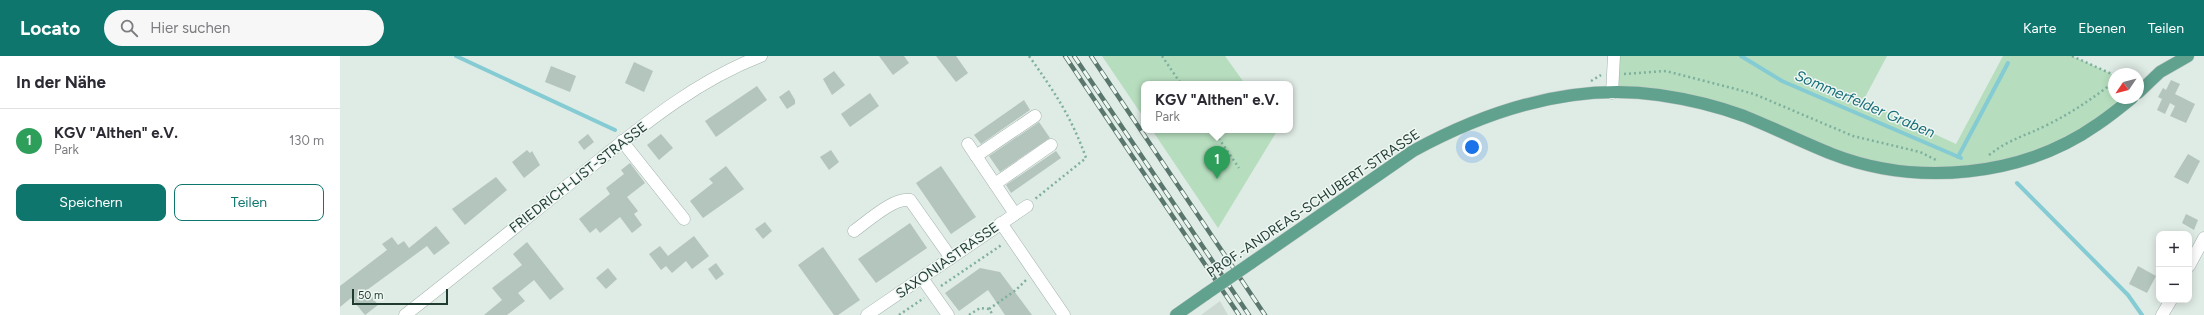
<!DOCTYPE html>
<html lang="de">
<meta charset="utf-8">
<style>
:root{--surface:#fff;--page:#f7f7f7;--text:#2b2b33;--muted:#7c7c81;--line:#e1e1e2;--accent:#0f766e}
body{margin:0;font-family:Figtree,sans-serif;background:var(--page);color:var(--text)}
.controls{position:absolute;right:12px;bottom:12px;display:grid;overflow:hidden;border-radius:8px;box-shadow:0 2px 10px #0003}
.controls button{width:36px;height:36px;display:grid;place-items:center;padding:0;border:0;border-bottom:1px solid var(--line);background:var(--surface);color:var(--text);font:20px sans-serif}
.compass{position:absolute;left:1768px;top:12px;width:36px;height:36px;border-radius:50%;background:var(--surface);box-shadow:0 2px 10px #0003;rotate:235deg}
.scale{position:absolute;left:12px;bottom:10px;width:96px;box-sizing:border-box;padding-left:4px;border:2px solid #1f3b32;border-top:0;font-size:11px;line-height:14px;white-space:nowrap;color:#1f3b32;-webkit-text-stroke:3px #eff7f3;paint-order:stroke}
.you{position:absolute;left:1132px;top:91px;width:14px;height:14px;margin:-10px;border:3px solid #fff;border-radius:50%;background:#1a73e8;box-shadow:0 0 0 6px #1a73e833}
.badge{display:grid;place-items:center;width:26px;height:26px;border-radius:50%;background:var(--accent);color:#fff;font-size:13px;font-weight:700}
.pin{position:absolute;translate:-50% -33px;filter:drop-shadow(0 1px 2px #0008)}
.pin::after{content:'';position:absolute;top:21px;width:14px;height:12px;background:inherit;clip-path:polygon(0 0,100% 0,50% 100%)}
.popup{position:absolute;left:801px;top:25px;width:152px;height:52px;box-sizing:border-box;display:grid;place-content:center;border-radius:8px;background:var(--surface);filter:drop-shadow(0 1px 3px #0005);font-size:13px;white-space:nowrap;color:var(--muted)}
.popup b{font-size:15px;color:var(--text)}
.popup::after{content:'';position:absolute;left:50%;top:100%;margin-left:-8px;border:8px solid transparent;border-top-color:var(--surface)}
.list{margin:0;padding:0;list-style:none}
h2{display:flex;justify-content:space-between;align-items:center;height:52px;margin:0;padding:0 16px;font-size:17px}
h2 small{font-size:13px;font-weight:400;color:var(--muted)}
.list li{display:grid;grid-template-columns:26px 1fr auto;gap:12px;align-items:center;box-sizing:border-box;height:64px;padding:0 16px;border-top:1px solid var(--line)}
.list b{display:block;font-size:15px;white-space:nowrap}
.list p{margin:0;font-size:13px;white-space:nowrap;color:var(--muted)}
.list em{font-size:13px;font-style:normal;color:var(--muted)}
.actions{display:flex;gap:8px;padding:12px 16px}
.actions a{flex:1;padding:9px 0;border:1px solid var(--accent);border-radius:8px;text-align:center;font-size:14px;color:var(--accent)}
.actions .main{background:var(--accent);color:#fff}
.icon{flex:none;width:22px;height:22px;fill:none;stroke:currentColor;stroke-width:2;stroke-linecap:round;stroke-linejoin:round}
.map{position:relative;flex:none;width:1864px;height:259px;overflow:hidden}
header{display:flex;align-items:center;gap:24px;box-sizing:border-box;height:56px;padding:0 20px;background:var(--accent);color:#fff}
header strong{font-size:19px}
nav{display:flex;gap:22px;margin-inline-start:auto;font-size:14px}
.search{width:280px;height:36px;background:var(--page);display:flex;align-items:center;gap:10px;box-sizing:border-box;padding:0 14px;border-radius:22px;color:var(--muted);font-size:15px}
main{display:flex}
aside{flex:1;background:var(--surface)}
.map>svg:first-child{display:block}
.built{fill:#cddad3}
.green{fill:#b6ddbe}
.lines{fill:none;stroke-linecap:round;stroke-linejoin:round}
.stream{stroke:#84cbd3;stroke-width:4}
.building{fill:#b4c5bd}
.minor-casing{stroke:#a2b3ac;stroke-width:13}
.major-casing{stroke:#c0c8c6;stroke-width:13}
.path{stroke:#7eb09d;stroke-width:2.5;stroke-dasharray:2 3;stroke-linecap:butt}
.minor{stroke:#fff;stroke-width:12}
.major{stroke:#61a28e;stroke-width:12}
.rail-casing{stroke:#59776d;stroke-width:4.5}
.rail{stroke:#eff7f3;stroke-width:3;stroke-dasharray:9;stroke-linecap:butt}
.major-bridge-casing{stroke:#c0c8c6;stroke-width:13;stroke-linecap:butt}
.major-bridge{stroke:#61a28e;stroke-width:12}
.labels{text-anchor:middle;stroke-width:3;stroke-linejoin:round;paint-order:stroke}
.street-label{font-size:14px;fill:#1f3b32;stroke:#eff7f3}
.water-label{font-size:15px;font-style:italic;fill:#186e79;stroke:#eff7f3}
</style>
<header>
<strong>Locato</strong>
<div class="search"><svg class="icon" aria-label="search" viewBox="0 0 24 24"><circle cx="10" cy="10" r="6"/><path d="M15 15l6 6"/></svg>Hier suchen</div>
<nav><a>Karte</a><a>Ebenen</a><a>Teilen</a></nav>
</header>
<main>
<aside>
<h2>In der Nähe<small></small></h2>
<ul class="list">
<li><span class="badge" style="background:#2e9e5b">1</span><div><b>KGV &quot;Althen&quot; e.V.</b><p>Park</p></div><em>130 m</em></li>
</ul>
<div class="actions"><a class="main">Speichern</a><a>Teilen</a></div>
</aside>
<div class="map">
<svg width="1864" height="259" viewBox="0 0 1864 259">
<rect width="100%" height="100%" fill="#dfebe5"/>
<polygon class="built" points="880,245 888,259 861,259"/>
<g class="green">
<polygon points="762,0 885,0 905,28 804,28 804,62"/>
<polygon points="1274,0 1547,0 1523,45 1616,88 1663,0 1732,0 1774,19 1774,42 1792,42 1737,80 1640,114 1526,109 1361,47 1272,37"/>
<polygon points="812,74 937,74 937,75 878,172"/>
</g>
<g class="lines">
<g class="stream">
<polyline points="116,0 275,74"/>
<polyline points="1401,0 1442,25 1621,102"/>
<polyline points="1618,101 1668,7"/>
<polyline points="1677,127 1788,239 1802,259"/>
</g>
</g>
<g class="building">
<polygon points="539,0 564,0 569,7 553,19"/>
<polygon points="596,0 616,0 628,17 616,26"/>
<polygon points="294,6 313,15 304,36 285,27"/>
<polygon points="211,10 236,20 230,36 205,26"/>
<polygon points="494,15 505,29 492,39 483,23"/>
<polygon points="1831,24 1840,28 1835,38 1855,48 1846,67 1830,60 1835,50 1830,47 1825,58 1817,54 1822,43 1818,41 1823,32 1826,34"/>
<polygon points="417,30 427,44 376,81 365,65"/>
<polygon points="449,34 455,44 455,48 447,53 439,41"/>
<polygon points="530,37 539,50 510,71 501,58"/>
<polygon points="684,44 690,54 641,88 634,79"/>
<polygon points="699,66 710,82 660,116 649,100"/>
<polygon points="248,78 254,86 244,94 238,86"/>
<polygon points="321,78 333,92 319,104 307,89"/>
<polygon points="187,94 190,97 192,95 200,109 184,122 172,106"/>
<polygon points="491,94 499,106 489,114 480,101"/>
<polygon points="716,95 721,102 671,137 666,129"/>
<polygon points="1848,98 1860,105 1848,128 1834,121"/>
<polygon points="290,107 305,127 287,141 298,155 294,158 302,169 292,177 280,161 260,177 256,172 250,177 239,163 270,138 266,132 284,118 281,114"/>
<polygon points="386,110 404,133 363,162 350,145 373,127 369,123"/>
<polygon points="601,110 636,161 611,178 576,127"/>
<polygon points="156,121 167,134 125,169 112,153"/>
<polygon points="1846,158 1858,164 1854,174 1842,167"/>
<polygon points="425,166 432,175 423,183 415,173"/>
<polygon points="570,167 587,192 536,227 518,203"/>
<polygon points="96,170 110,187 94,199 87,190 27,234 38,249 25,259 11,242 0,251 0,230 47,194 42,188 52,181 58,189 64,185 69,192"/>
<polygon points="354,180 369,200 352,213 346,205 332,217 326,210 321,214 309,198 320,190 328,200"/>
<polygon points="187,186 224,233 210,244 194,224 178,237 185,245 167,259 144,259 162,244 152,232 182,209 173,198"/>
<polygon points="483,191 520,244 498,259 494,259 458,209"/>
<polygon points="376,207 384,218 376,224 368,213"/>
<polygon points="1798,210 1816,220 1807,237 1789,228"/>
<polygon points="268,212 277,223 266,233 256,222"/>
<polygon points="640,212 660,216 692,259 665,259 648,234 619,255 605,237"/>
</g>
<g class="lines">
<defs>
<g id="minor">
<polyline points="1272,37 1274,0"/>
<polyline points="282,85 344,163"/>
<polyline points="628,88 675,158"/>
<polyline points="636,100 695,60"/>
<polyline points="655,128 711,89"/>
<polyline points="661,167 724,259"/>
<path d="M 514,175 C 528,165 554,141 570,144 L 611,202"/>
<polyline points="1849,210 1864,182"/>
<polyline points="582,222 608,259"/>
<path d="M 65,259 C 123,214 180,167 238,121 C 296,75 351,27 421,0"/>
<polyline points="527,259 687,150"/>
<polyline points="1822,259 1831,244"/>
</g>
<g id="major">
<polyline points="1798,37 1820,16 1848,0"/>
<path d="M 911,207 L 1073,95 C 1148,54 1233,27 1319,39 C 1347,43 1377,50 1404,60 C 1434,72 1462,86 1492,98 C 1577,131 1683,121 1758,68 C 1770,60 1781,51 1792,42"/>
<polyline points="836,259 866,238"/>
</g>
</defs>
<use href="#minor" class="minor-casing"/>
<use href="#major" class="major-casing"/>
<g class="path">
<path d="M 689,0 C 714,35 732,62 746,102 L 695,143"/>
<polyline points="822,0 841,28"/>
<polyline points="1732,0 1774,19"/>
<polyline points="1284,18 1326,15 1392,32 1414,38 1513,80 1580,96 1598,105"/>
<polyline points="1251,25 1261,19"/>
<polyline points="873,74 899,112"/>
<path d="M 1649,99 C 1671,82 1686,80 1709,68 C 1733,56 1753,42 1774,26"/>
<polyline points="601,230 663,188"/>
<polyline points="649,253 676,234 686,224"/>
<polyline points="559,259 584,242"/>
<polyline points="629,259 640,252 649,253 653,259"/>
</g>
<use href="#minor" class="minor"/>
<use href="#major" class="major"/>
<defs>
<g id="rail">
<polyline points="725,0 899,259"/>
<polyline points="734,0 909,259"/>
<polyline points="751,0 925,259"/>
</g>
</defs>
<use href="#rail" class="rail-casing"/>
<use href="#rail" class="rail"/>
<defs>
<polyline id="major-bridge" points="866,238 911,207"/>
</defs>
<use href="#major-bridge" class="major-bridge-casing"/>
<use href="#major-bridge" class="major-bridge"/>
</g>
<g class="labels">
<g class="street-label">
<text transform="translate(238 121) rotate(-38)" y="5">FRIEDRICH-LIST-STRASSE</text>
<text transform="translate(973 147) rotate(-34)" y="5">PROF.-ANDREAS-SCHUBERT-STRASSE</text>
<text transform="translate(607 204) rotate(-35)" y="5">SAXONIASTRASSE</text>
</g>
<g class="water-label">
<text transform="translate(1525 48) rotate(23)" y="5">Sommerfelder Graben</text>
</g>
</g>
</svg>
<div class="controls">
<button>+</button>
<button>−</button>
</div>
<svg class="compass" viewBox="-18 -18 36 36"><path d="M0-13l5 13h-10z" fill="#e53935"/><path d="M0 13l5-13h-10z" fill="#7c7c81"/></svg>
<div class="scale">50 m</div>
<div class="you"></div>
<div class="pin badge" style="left:877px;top:123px;background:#2e9e5b">1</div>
<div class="popup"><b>KGV &quot;Althen&quot; e.V.</b>Park</div>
</div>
</main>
